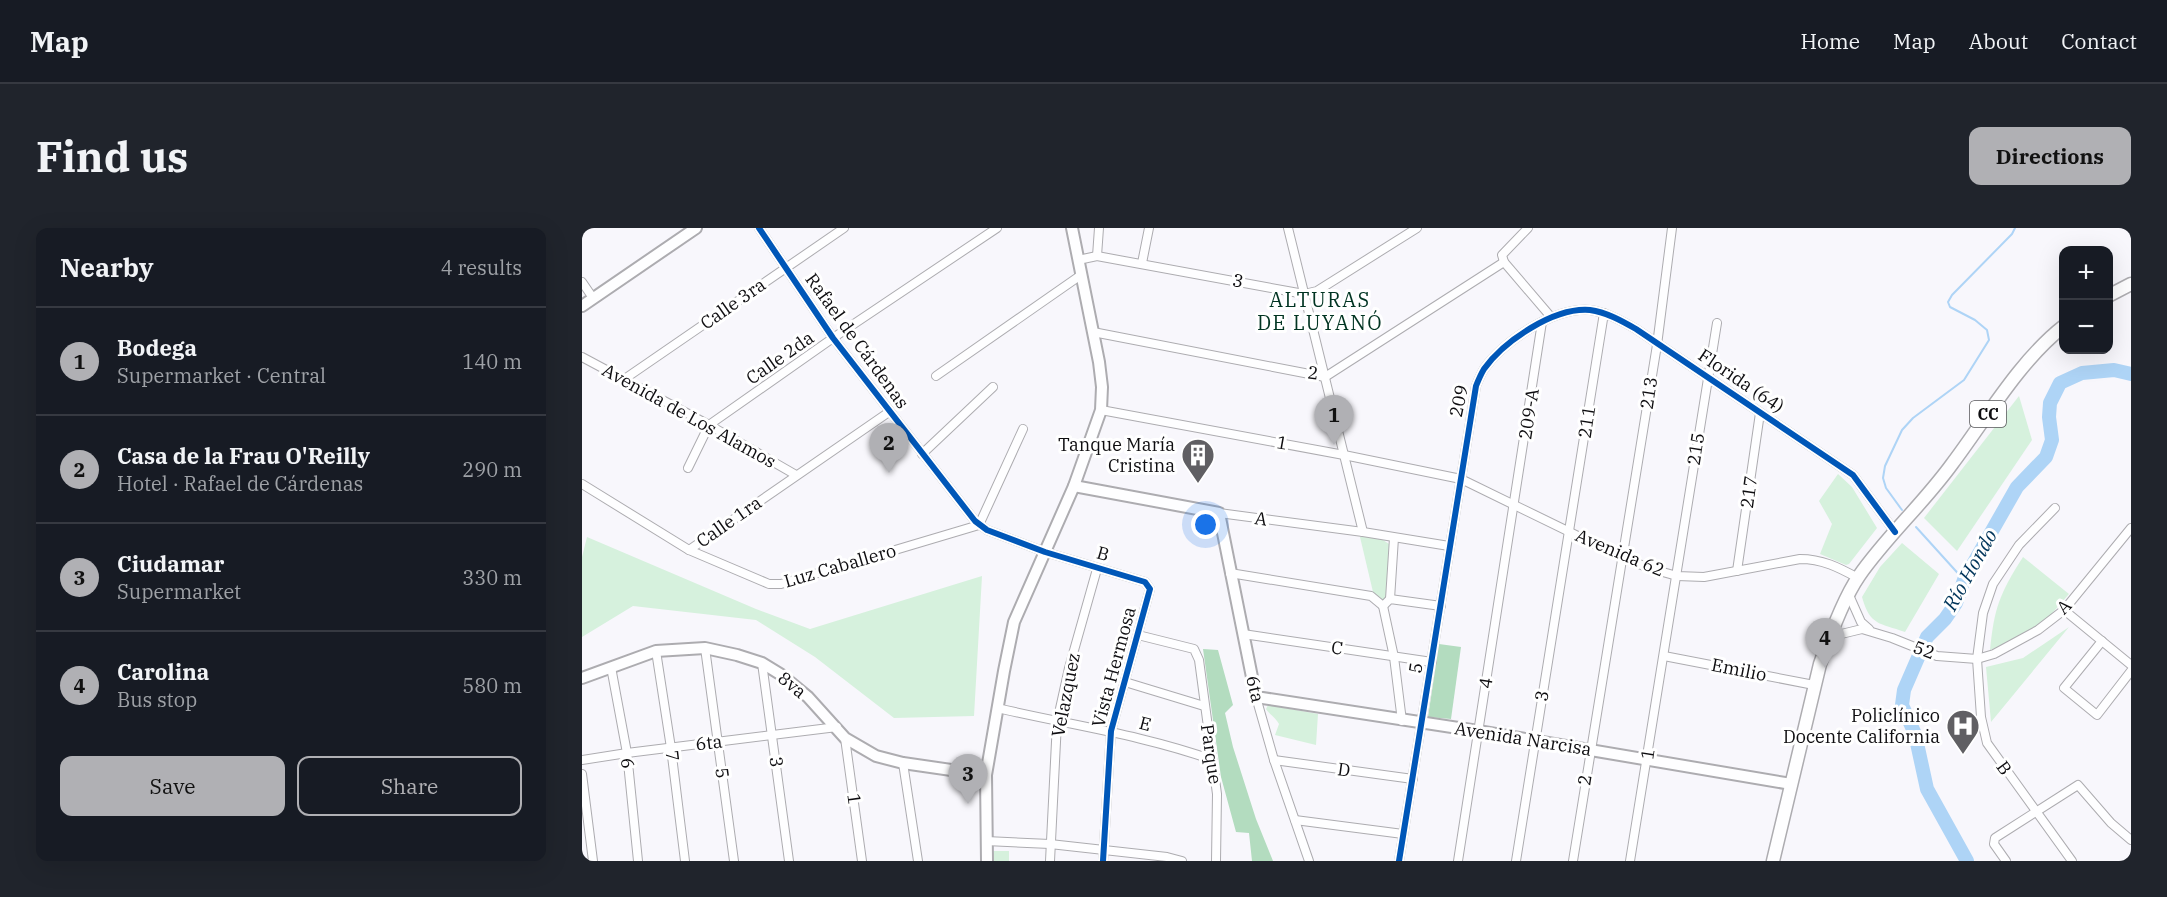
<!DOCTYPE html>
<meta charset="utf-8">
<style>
:root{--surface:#171b24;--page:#20242c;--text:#f1f3f6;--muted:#9ea1a6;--line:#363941;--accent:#b0b0b4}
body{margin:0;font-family:"IBM Plex Serif",serif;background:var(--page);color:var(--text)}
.controls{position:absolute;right:18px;top:18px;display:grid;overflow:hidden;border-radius:12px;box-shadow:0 6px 24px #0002}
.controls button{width:54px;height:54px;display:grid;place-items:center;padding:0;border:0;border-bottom:2px solid var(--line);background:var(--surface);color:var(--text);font:30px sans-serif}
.you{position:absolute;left:624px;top:297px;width:21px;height:21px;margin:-15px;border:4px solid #fff;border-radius:50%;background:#1a73e8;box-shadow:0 0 0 9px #1a73e833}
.badge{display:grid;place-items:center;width:39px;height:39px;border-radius:50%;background:var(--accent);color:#111;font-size:20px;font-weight:700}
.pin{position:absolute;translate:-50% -50px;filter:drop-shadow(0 2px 3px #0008)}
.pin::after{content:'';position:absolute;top:32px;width:21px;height:18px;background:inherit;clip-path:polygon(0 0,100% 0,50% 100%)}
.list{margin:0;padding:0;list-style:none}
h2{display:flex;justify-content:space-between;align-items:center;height:78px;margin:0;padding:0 24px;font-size:26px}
h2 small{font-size:20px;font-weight:400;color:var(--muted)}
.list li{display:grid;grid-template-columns:39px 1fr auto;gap:18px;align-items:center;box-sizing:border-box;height:108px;padding:0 24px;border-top:2px solid var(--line)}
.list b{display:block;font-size:22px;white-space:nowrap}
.list p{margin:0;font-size:20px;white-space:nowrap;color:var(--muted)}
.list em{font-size:20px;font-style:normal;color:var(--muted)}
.actions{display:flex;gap:12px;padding:18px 24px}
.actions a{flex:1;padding:14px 0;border:2px solid var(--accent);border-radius:12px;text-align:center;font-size:21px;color:var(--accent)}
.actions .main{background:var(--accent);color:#111}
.map{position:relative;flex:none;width:1549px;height:633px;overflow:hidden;border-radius:12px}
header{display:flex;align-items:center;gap:36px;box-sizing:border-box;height:84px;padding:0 30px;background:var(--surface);border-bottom:2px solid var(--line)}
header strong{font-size:28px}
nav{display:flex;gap:33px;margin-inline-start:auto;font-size:21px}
.intro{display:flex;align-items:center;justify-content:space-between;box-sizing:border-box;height:144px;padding:0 36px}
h1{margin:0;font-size:42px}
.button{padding:15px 27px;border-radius:12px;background:var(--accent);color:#111;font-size:21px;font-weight:700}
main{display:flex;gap:36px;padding:0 36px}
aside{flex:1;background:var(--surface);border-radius:12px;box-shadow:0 6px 24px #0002}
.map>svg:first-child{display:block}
.green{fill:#d6f1dd}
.forest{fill:#b3dcbf}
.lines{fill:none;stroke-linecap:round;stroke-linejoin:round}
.stream{stroke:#aed4f6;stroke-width:2}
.river{stroke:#aed4f6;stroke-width:14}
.street-casing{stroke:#adacb0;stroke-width:10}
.secondary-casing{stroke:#adacb0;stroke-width:14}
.primary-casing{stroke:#adacb0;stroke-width:15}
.street{stroke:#fefeff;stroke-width:8}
.secondary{stroke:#fefeff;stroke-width:10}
.primary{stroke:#fefeff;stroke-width:12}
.cycleway-casing{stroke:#fff;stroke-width:10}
.cycleway{stroke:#0057b8;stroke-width:6}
.labels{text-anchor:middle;stroke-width:6;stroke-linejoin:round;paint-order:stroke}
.shield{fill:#fff;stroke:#565658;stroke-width:1.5}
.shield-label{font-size:16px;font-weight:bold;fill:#0e0d10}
.street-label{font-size:18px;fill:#0e0d10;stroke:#fff}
.poi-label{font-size:18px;fill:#0e0d10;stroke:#fff;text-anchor:end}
.neighbourhood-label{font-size:20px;letter-spacing:1.5px;fill:#013422;stroke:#fff}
.water-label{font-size:20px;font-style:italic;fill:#00355a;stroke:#fff}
</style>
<header>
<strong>Map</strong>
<nav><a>Home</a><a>Map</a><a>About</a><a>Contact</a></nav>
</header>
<div class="intro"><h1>Find us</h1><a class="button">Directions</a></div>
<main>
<aside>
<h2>Nearby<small>4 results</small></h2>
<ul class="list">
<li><span class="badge">1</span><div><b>Bodega</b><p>Supermarket · Central</p></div><em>140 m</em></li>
<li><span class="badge">2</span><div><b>Casa de la Frau O'Reilly</b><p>Hotel · Rafael de Cárdenas</p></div><em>290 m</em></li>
<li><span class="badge">3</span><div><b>Ciudamar</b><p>Supermarket</p></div><em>330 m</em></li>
<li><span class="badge">4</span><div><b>Carolina</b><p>Bus stop</p></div><em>580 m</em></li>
</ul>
<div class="actions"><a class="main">Save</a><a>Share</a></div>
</aside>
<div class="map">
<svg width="1549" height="633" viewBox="0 0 1549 633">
<rect width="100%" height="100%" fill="#f8f7fc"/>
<g class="green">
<polygon points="1437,168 1450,212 1375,323 1342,290"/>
<polygon points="1256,246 1270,259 1295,300 1267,336 1264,337 1238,326 1250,296 1237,273"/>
<polygon points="780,307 798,310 807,316 804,371 800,374 791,364 778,309"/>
<polygon points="5,309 174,381 228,401 400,348 392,488 312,490 233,429 174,392 51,378 0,409 0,329"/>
<path d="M 1320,315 L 1357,346 L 1323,404 C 1298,395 1288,398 1280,369 L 1298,339 Z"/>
<path d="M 1441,329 L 1487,366 L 1466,390 L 1431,413 L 1408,422 C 1412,380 1418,365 1441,329 Z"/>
<polygon points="1487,399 1409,494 1404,439 1441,430"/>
<path d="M 686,477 L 736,486 L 734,517 L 693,507 L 697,496 C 694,490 687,486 684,481 Z"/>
<polygon points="411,623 427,623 427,633 412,633"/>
</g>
<g class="forest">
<polygon points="857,416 879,419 869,491 846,489"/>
<polygon points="621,421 636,422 651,477 643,485 651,519 674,591 691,633 670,633 667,605 654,604 639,549"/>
</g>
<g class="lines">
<g class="stream">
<polyline points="1320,282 1304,260 1301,250 1303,238 1320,202 1331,190 1382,152 1407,112 1405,102 1393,92 1368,79 1366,74 1370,67 1430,6 1433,0"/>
<polyline points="1334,299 1382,352"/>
</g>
<polyline class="river" points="1385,633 1345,561 1333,506 1320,477 1322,462 1345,409 1363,391 1374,375 1382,352 1435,259 1464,229 1470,212 1467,189 1468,175 1478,155 1500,145 1532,142 1549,146"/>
<defs>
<g id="street">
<polyline points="177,0 251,110 393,293 405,302 463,324 563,354 568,361 529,503 521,633"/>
<polyline points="706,0 781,304"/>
<polyline points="946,0 920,27 922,34 969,89"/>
<polyline points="515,28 517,0"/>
<polyline points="496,32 515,28 722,66 735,63 835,0"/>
<polyline points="560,35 567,0"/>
<polyline points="0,54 11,70"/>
<polyline points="511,104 743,149 922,34"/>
<polyline points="0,129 127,197 214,247"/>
<polyline points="354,148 499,47"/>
<polyline points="41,152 262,0"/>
<path d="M 519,182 L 762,227 L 879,251 L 1041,330 L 1070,341 L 1095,348 L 1122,349 L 1218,331 C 1240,331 1256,339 1276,350"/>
<polyline points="340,226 411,159"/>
<polyline points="106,240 127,197 251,110 415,0"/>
<polyline points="0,256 107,322 187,356 199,356 397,297 441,201"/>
<polyline points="1473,280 1437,317 1411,356 1401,385 1395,431 1399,489 1405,515 1490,633"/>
<polyline points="637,285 781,304 867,318"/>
<polyline points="107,322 307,184"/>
<polyline points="1155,343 1178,185"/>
<polyline points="648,345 789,368 801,378 808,371 859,378"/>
<polyline points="1267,367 1279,394 1287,401"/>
<polyline points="808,371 812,310"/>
<polyline points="801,378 812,429 820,493"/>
<polyline points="1482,382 1549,437"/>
<polyline points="661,406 850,434"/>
<polyline points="556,407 612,421 617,432 635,566 634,633"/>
<polyline points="1247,409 1280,401 1310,410 1355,428 1395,431 1412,426 1456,402 1482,382 1549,300"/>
<polyline points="1520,413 1482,460 1515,487 1549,443"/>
<polyline points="123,420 152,633"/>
<polyline points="74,423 89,520 103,633"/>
<polyline points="1082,428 1232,457"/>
<polyline points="180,435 207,633"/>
<polyline points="29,439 45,525 56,633"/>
<polyline points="543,454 622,478"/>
<polyline points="674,469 692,532 727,633"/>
<path d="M 415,480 C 488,497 561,507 631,532"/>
<polyline points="263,510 280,633"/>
<polyline points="0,532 45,525 255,499"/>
<polyline points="692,532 831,551"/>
<polyline points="321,535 336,633"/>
<polyline points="0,546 11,633"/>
<polyline points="713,592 821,606"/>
<polyline points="404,613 468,616 585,629 600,633"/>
<polyline points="468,633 475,494 487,440 515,341"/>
<path d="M 817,633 L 894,158 C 896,153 899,146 902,141 C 922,113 972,79 1008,82 C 1024,84 1040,93 1054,101 L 1271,247 L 1313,304"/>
<polyline points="876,633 960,94"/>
<polyline points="934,633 1022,85"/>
<polyline points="991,633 1075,117 1090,0"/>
<polyline points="1048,633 1135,95"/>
<polyline points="1424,633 1412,616 1413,610 1496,557 1529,595 1549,612"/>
</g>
<g id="secondary">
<polyline points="0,78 114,0"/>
<polyline points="492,258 637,285 674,469 896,503 1209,556"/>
<polyline points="0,450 74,423 123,420 155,427 180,435 198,446 226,469 263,510 294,528 321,535 404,547"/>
<polyline points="405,633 404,547 422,443 432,394 492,258 519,182 520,159 517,134 490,0"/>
</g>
<g id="primary">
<polyline points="1526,68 1549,56"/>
<path d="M 1191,633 L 1238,436 C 1247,410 1261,371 1277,348 C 1304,309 1341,276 1370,236 C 1404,191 1437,133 1482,98"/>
</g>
</defs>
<use href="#street" class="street-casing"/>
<use href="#secondary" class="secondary-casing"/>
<use href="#primary" class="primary-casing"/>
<use href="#street" class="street"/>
<use href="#secondary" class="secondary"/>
<use href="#primary" class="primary"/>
<defs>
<g id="cycleway">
<polyline points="177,0 251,110 393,293 405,302 463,324 563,354 568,361 529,503 521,633"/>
<path d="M 817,633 L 894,158 C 896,153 899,146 902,141 C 922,113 972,79 1008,82 C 1024,84 1040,93 1054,101 L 1271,247 L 1313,304"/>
</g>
</defs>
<use href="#cycleway" class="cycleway-casing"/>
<use href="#cycleway" class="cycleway"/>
</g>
<defs>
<symbol id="building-pin" viewBox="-11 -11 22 30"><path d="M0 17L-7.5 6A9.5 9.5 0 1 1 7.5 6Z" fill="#605f63" stroke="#fff"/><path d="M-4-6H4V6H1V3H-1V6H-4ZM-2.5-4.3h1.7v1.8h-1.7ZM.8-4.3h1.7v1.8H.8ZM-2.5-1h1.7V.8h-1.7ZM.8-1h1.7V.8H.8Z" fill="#fff"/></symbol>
<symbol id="hospital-pin" viewBox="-11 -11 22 30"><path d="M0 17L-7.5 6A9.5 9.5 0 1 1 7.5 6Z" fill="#605f63" stroke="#fff"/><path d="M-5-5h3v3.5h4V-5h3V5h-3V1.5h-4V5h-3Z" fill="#fff"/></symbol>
</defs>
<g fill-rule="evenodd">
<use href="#building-pin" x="597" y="208" width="38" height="52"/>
<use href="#hospital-pin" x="1362" y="479" width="38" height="52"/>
</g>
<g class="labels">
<rect class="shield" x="1388" y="173" width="36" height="26" rx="4.5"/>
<g class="shield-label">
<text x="1406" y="192">CC</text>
</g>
<g class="street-label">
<text transform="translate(656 53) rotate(11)" y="6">3</text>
<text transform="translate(151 76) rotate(-35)" y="6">Calle 3ra</text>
<text transform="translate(275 113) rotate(54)" y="6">Rafael de Cárdenas</text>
<text transform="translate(198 130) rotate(-35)" y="6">Calle 2da</text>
<text transform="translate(731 145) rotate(7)" y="6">2</text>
<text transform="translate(1159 153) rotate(34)" y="6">Florida (64)</text>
<text transform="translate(1067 165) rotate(-81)" y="6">213</text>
<text transform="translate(877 173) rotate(-78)" y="6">209</text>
<text transform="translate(947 186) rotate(-81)" y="6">209-A</text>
<text transform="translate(107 188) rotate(29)" y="6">Avenida de Los Alamos</text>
<text transform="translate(1005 194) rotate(-81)" y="6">211</text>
<text transform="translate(700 215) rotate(10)" y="6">1</text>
<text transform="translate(1114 221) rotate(-81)" y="6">215</text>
<text transform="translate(1167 264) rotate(-82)" y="6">217</text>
<text transform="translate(679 291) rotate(8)" y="6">A</text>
<text transform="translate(147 294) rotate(-35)" y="6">Calle 1ra</text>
<text transform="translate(1038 325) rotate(23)" y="6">Avenida 62</text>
<text transform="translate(521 326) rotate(16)" y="6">B</text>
<text transform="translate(258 338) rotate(-16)" y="6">Luz Caballero</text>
<text transform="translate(1482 379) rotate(-45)" y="6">A</text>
<text transform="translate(755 420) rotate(8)" y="6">C</text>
<text transform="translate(1342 422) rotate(20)" y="6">52</text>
<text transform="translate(532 439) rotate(-75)" y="6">Vista Hermosa</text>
<text transform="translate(834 440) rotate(-81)" y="6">5</text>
<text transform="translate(1157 442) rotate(11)" y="6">Emilio</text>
<text transform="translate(904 455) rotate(-81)" y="6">4</text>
<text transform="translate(210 457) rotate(39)" y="6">8va</text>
<text transform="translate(673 461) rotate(77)" y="6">6ta</text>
<text transform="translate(484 467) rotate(-79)" y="6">Velazquez</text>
<text transform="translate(960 468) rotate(-80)" y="6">3</text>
<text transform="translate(563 496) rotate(15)" y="6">E</text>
<text transform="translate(941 511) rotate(9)" y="6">Avenida Narcisa</text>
<text transform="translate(127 515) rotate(-7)" y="6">6ta</text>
<text transform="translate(629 526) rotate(82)" y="6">Parque</text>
<text transform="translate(1066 526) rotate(-81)" y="6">1</text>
<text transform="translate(90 528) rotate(83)" y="6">7</text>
<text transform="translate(194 534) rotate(83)" y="6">3</text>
<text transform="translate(46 535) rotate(-97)" y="6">9</text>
<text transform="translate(1422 540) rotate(54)" y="6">B</text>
<text transform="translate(762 542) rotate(8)" y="6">D</text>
<text transform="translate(140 545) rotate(82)" y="6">5</text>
<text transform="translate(1003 552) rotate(-81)" y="6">2</text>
<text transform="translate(272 571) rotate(82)" y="6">1</text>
</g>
<g class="poi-label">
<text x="593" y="223">Tanque María<tspan x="593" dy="21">Cristina</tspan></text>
<text x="1358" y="494">Policlínico<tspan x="1358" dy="21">Docente California</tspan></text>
</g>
<g class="neighbourhood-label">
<text x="738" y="79">ALTURAS<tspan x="738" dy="23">DE LUYANÓ</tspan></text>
</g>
<g class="water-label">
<text transform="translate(1388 342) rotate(-61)" y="7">Río Hondo</text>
</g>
</g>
</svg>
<div class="controls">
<button>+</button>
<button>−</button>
</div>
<div class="you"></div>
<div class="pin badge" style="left:752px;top:217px">1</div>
<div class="pin badge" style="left:307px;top:245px">2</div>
<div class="pin badge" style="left:386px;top:576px">3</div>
<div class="pin badge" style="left:1243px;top:440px">4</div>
</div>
</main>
